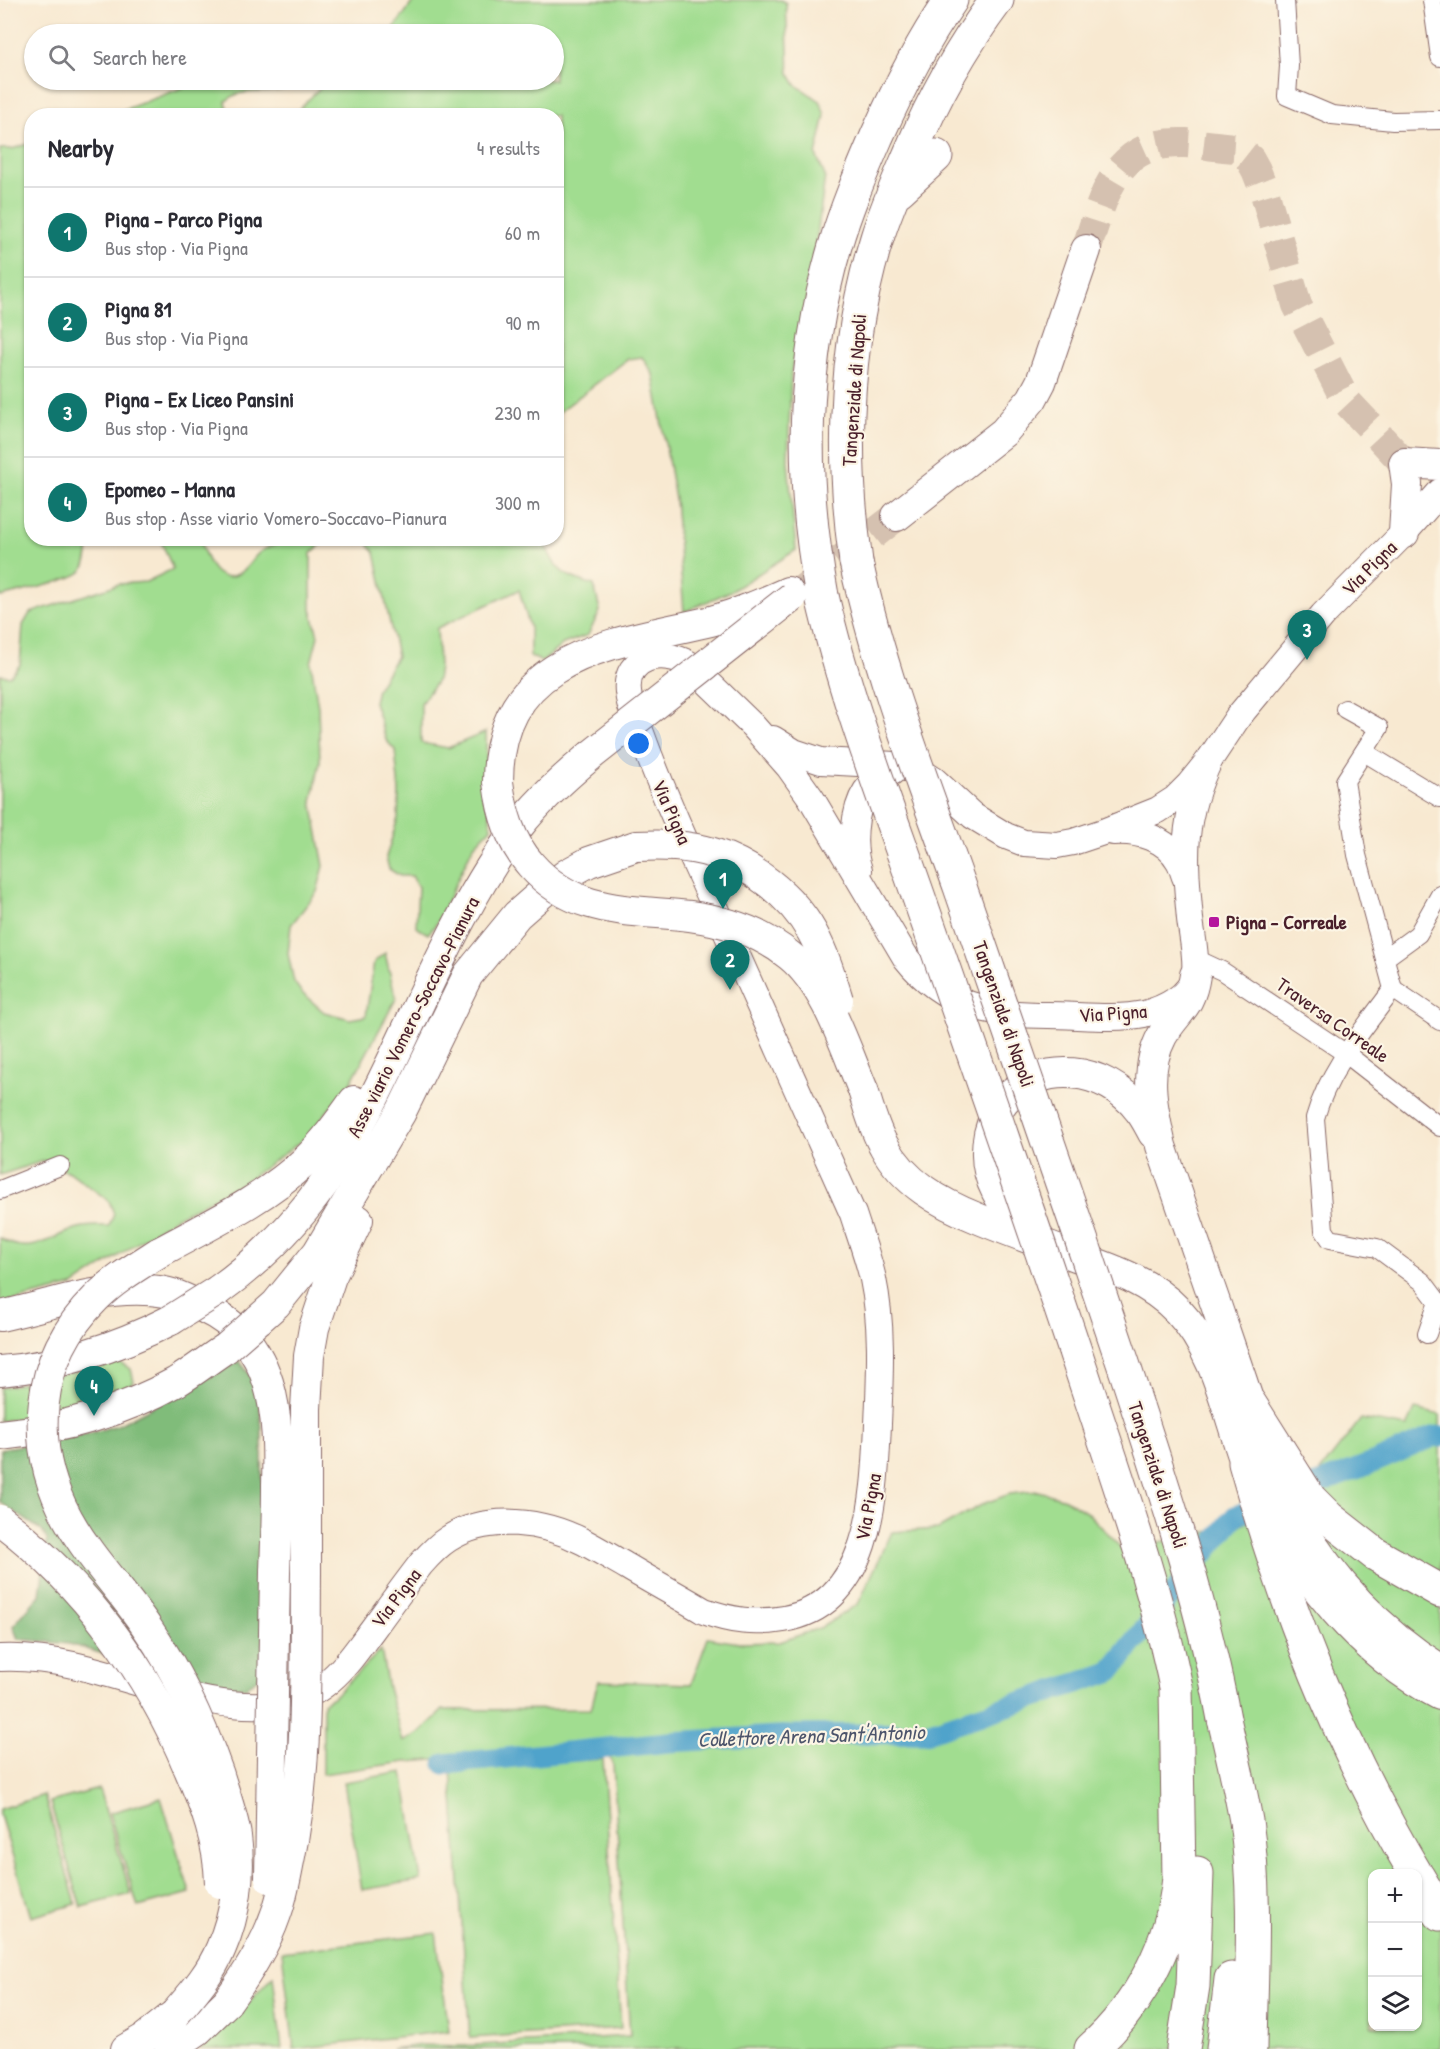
<!DOCTYPE html>
<meta charset="utf-8">
<style>
:root{--surface:#fff;--page:#f7f7f7;--text:#2b2b33;--muted:#7c7c81;--line:#e1e1e2;--accent:#0f766e}
body{margin:0;font-family:"Patrick Hand",sans-serif;background:var(--page);color:var(--text)}
.controls{position:absolute;right:18px;bottom:18px;display:grid;overflow:hidden;border-radius:12px;box-shadow:0 2px 4px #0004}
.controls button{width:54px;height:54px;display:grid;place-items:center;padding:0;border:0;border-bottom:2px solid var(--line);background:var(--surface);color:var(--text);font:30px sans-serif}
.you{position:absolute;left:639px;top:744px;width:21px;height:21px;margin:-15px;border:4px solid #fff;border-radius:50%;background:#1a73e8;box-shadow:0 0 0 9px #1a73e833}
.badge{display:grid;place-items:center;width:39px;height:39px;border-radius:50%;background:var(--accent);color:#fff;font-size:20px;font-weight:700}
.pin{position:absolute;translate:-50% -50px;filter:drop-shadow(0 2px 3px #0008)}
.pin::after{content:'';position:absolute;top:32px;width:21px;height:18px;background:inherit;clip-path:polygon(0 0,100% 0,50% 100%)}
.list{margin:0;padding:0;list-style:none}
h2{display:flex;justify-content:space-between;align-items:center;height:78px;margin:0;padding:0 24px;font-size:26px}
h2 small{font-size:20px;font-weight:400;color:var(--muted)}
.list li{display:grid;grid-template-columns:39px 1fr auto;gap:18px;align-items:center;box-sizing:border-box;height:90px;padding:0 24px;border-top:2px solid var(--line)}
.list b{display:block;font-size:22px;white-space:nowrap}
.list p{margin:0;font-size:20px;white-space:nowrap;color:var(--muted)}
.list em{font-size:20px;font-style:normal;color:var(--muted)}
.icon{flex:none;width:33px;height:33px;fill:none;stroke:currentColor;stroke-width:2;stroke-linecap:round;stroke-linejoin:round}
.map{position:relative;flex:none;width:1440px;height:2049px;overflow:hidden}
.search{position:absolute;background:var(--surface);box-shadow:0 2px 4px #0004;left:24px;top:24px;width:540px;height:66px;display:flex;align-items:center;gap:15px;box-sizing:border-box;padding:0 21px;border-radius:33px;color:var(--muted);font-size:22px}
.panel{position:absolute;background:var(--surface);box-shadow:0 2px 4px #0004;left:24px;top:108px;width:540px;height:438px;border-radius:24px}
.map>svg:first-child{display:block}
.green{fill:#a1dd90;stroke:#767e5e;stroke-width:1.5;fill-rule:evenodd}
.forest{fill:#80bc7a;stroke:#656e52;stroke-width:1.5}
.lines{fill:none;stroke-linecap:round;stroke-linejoin:round}
.canal{stroke:#50a3cb;stroke-width:21}
.trunk-tunnel{stroke:#d5c1b0;stroke-width:30;stroke-dasharray:30 15;stroke-linecap:butt}
.minor-casing{stroke:#876665;stroke-width:20}
.secondary-casing{stroke:#876665;stroke-width:28}
.trunk-casing{stroke:#876665;stroke-width:32}
.motorway-casing{stroke:#876665;stroke-width:35}
.minor{stroke:#fff;stroke-width:18}
.secondary{stroke:#fff;stroke-width:26}
.trunk{stroke:#fff;stroke-width:30}
.motorway{stroke:#fff;stroke-width:33}
.trunk-bridge-casing{stroke:#876665;stroke-width:32;stroke-linecap:butt}
.motorway-bridge-casing{stroke:#876665;stroke-width:35;stroke-linecap:butt}
.trunk-bridge{stroke:#fff;stroke-width:30}
.motorway-bridge{stroke:#fff;stroke-width:33}
.poi-dot{fill:#b5179e;stroke:#fcf5e5;stroke-width:2}
.labels{text-anchor:middle;stroke-width:4.5;stroke-linejoin:round;paint-order:stroke}
.street-label{font-size:20px;fill:#4a1f2b;stroke:#fcf5e5}
.poi-label{font-size:20px;font-weight:bold;fill:#4a1f2b;stroke:#fcf5e5;text-anchor:start}
.water-label{font-size:21px;font-style:italic;fill:#4c546b;stroke:#fcf5e5}
</style>
<div class="map">
<svg width="1440" height="2049" viewBox="0 0 1440 2049">
<rect width="100%" height="100%" fill="#fcf5e5"/>
<filter id="ink" filterUnits="userSpaceOnUse"><feTurbulence type="fractalNoise" baseFrequency=".0167" numOctaves="2"/><feDisplacementMap in="SourceGraphic" scale="12" xChannelSelector="R" yChannelSelector="G"/><feConvolveMatrix kernelMatrix="1 2 1 2 8 2 1 2 1" color-interpolation-filters="sRGB"/></filter>
<filter id="wash" filterUnits="userSpaceOnUse"><feTurbulence type="fractalNoise" baseFrequency=".008" numOctaves="4" result="noise"/><feDisplacementMap in="SourceGraphic" scale="24" xChannelSelector="R" yChannelSelector="G"/><feGaussianBlur stdDeviation="1.35" result="paint"/><feColorMatrix in="noise" values="0 0 0 0 0 0 0 0 0 0 0 0 0 0 0 0 0 1.4 0 .05"/><feComposite in="paint" operator="in"/></filter>
<g filter="url(#wash)">
<rect width="100%" height="100%" fill="#f8e9d1"/>
<g class="green">
<polygon points="414,0 781,0 786,3 789,73 796,85 820,101 825,115 816,155 825,176 811,282 791,372 788,461 796,550 733,590 684,612 675,499 653,374 642,357 628,359 558,413 557,422 556,116 292,116 319,89 335,80 554,80 554,34 390,34"/>
<path d="M 203,80 L 297,80 C 281,98 258,88 238,94 C 234,95 229,99 226,101 L 228,115 L 110,115 Z"/>
<path d="M 31,143 L 32,538 L 90,539 C 88,549 89,562 82,571 C 73,581 16,593 0,597 L 0,149 L 12,149 Z"/>
<path d="M 160,539 L 200,539 C 205,557 215,589 241,572 C 249,567 253,557 260,552 C 281,538 304,539 328,539 L 311,553 L 311,609 L 318,636 L 311,663 L 318,707 L 320,762 L 312,802 L 324,866 L 317,892 L 291,925 L 288,954 L 294,982 L 302,993 L 324,1012 L 350,1019 L 366,1016 L 374,962 L 385,953 L 396,999 L 351,1082 L 306,1138 L 246,1181 L 175,1218 L 73,1286 L 0,1304 L 0,1238 C 29,1257 48,1239 75,1229 C 85,1225 98,1226 109,1226 L 114,1214 L 109,1201 L 71,1173 L 43,1161 L 0,1175 L 0,675 L 10,676 L 20,665 L 23,625 L 30,613 L 119,584 L 146,582 L 173,569 Z"/>
<path d="M 365,539 L 542,539 C 558,572 558,574 594,585 L 600,611 L 588,635 L 563,644 L 542,662 L 530,656 L 530,628 L 519,590 L 437,628 L 439,667 L 437,681 L 421,703 L 421,743 L 448,748 L 486,732 L 487,782 L 491,828 L 473,847 L 437,923 L 428,934 L 416,927 L 418,887 L 412,876 L 400,876 L 389,869 L 386,857 L 398,818 L 399,791 L 395,750 L 386,740 L 374,702 L 377,689 L 397,656 L 375,553 Z"/>
<polygon points="119,1362 131,1369 134,1382 118,1393 24,1418 0,1421 0,1388"/>
<path d="M 1415,1409 L 1440,1415 L 1440,2049 L 392,2049 L 421,2045 L 463,2046 L 630,2036 L 613,1764 L 604,1748 L 406,1762 L 323,1774 L 323,1703 L 333,1697 L 381,1650 L 388,1688 L 403,1742 L 421,1732 L 443,1710 L 591,1709 L 598,1681 L 691,1684 L 708,1638 L 739,1643 L 780,1642 L 822,1627 L 858,1604 L 892,1532 L 938,1529 L 985,1503 L 1010,1494 L 1038,1491 L 1065,1499 L 1089,1514 L 1123,1550 L 1244,1524 L 1319,1473 L 1361,1419 L 1407,1427 ZM 1372,1874 L 1418,1874 L 1418,2026 L 1372,2026 Z"/>
<polygon points="603,1759 621,2028 470,2038 451,1769"/>
<polygon points="403,1772 421,1880 362,1890 344,1782"/>
<polygon points="99,1789 131,1894 81,1907 50,1802"/>
<polygon points="44,1795 76,1904 31,1917 0,1815 0,1809"/>
<polygon points="161,1798 190,1893 138,1907 109,1813"/>
<polygon points="436,1933 449,2031 294,2049 282,1952"/>
<polygon points="273,1976 282,2049 200,2049 226,2027"/>
</g>
<path class="forest" d="M 239,1361 C 259,1383 260,1402 262,1430 L 264,1666 L 258,1678 L 247,1687 L 222,1688 L 69,1644 L 18,1639 L 13,1626 L 40,1595 L 47,1540 L 42,1531 L 0,1502 L 0,1449 L 87,1434 L 118,1425 Z"/>
<g class="lines">
<polyline class="canal" points="444,1764 669,1742 795,1735 927,1733 1110,1672 1235,1516 1375,1462 1435,1436 1440,1437"/>
</g>
</g>
<g filter="url(#ink)">
<g class="lines">
<g class="trunk-tunnel">
<path d="M 1086,250 C 1104,196 1114,140 1185,143 C 1202,144 1219,147 1236,148 L 1250,159 L 1256,170 L 1264,190 L 1297,305 L 1346,401 L 1404,463"/>
<polyline points="802,590 897,516"/>
</g>
<defs>
<g id="minor">
<polyline points="1285,0 1289,66 1287,96 1332,115 1393,121 1440,120"/>
<polyline points="1432,0 1440,57"/>
<path d="M 1345,709 L 1379,728 L 1345,781 L 1357,855 L 1393,989 C 1363,1030 1329,1069 1315,1118 L 1324,1230 L 1330,1239 L 1377,1248 L 1423,1282 L 1438,1302 L 1427,1334"/>
<polyline points="1364,752 1440,798"/>
<polyline points="1194,958 1222,971 1345,1053 1440,1127"/>
<polyline points="1385,958 1418,934 1440,895"/>
<polyline points="1393,989 1440,1021"/>
<polyline points="0,1190 60,1166"/>
</g>
<g id="secondary">
<polyline points="773,739 794,752 821,761 895,765 923,773 934,780 973,816 1006,836 1024,843 1057,845 1073,842 1103,832 1158,810 1175,799 1189,785 1210,759 1238,717 1323,615 1404,533 1440,492"/>
<path d="M 1113,832 C 1137,830 1166,838 1179,861 C 1182,866 1183,873 1186,879"/>
<path d="M 859,870 C 851,848 853,811 866,791 C 872,782 882,776 892,772"/>
<path d="M 0,1658 C 24,1657 50,1660 73,1665 C 142,1679 260,1735 324,1685 C 344,1670 357,1650 372,1630 C 388,1608 404,1586 421,1564 C 429,1555 437,1546 448,1539 C 488,1513 544,1521 584,1542 C 599,1550 614,1559 628,1567 C 653,1582 679,1596 704,1611 C 731,1621 755,1624 784,1619 C 872,1604 875,1494 878,1424 C 880,1377 883,1326 873,1279 C 868,1257 860,1236 853,1214 C 802,1101 752,987 700,874 C 679,828 659,783 642,736 C 637,722 629,707 628,692 C 624,655 664,649 689,664 L 753,726 L 789,767 L 811,798 L 906,958 C 944,1006 990,1015 1048,1015 C 1078,1015 1115,1020 1144,1014 C 1164,1009 1191,996 1195,974 C 1197,957 1192,936 1190,919 C 1184,855 1181,819 1210,759"/>
</g>
<g id="trunk">
<polyline points="897,516 1004,432 1032,399 1041,382 1086,250"/>
<polyline points="1404,533 1407,484 1404,463 1440,465"/>
<path d="M 498,782 C 498,652 615,644 711,621 C 738,614 763,603 788,592"/>
<path d="M 1195,975 C 1190,1009 1177,1010 1162,1036 C 1143,1071 1153,1110 1161,1146 C 1184,1213 1208,1281 1231,1349 C 1251,1405 1267,1466 1297,1519 C 1331,1580 1381,1632 1440,1669"/>
<path d="M 863,1090 C 869,1109 874,1129 884,1146 C 904,1183 940,1203 977,1218 C 1005,1230 1034,1240 1062,1251 C 1103,1266 1147,1278 1178,1311 C 1216,1351 1226,1408 1244,1459 C 1249,1473 1257,1487 1263,1500 C 1302,1579 1360,1654 1440,1695"/>
<path d="M 1037,1234 C 1002,1212 980,1176 989,1134 C 992,1122 996,1111 1004,1101 C 1041,1058 1106,1067 1139,1110 C 1145,1117 1149,1126 1153,1133"/>
<path d="M 158,1253 C 209,1225 262,1201 305,1161 C 324,1143 339,1122 354,1101"/>
<path d="M 217,1291 C 263,1258 302,1218 333,1170 C 347,1150 357,1128 369,1107 C 417,1015 456,909 519,826 C 539,800 565,777 590,756"/>
<path d="M 0,1316 C 46,1306 96,1288 144,1290 C 169,1290 182,1297 204,1308 C 276,1342 279,1415 277,1485 C 277,1514 276,1543 275,1572"/>
<polyline points="258,1320 276,1304 318,1252 401,1112 468,975 517,915 542,893 567,874 589,862 636,846"/>
<path d="M 0,1371 C 61,1366 116,1348 171,1320"/>
<path d="M 0,1435 C 61,1429 122,1412 176,1382 C 193,1372 209,1359 226,1348"/>
<polyline points="306,1573 306,1409 309,1356 314,1328 331,1277 358,1220"/>
<polyline points="126,2049 145,2038 175,2014"/>
<polyline points="170,2049 198,2030 227,2002"/>
</g>
<g id="motorway">
<polyline points="899,190 936,156"/>
<path d="M 856,562 C 841,454 845,342 877,238 C 886,209 898,182 910,154 C 933,99 961,48 997,0"/>
<path d="M 822,596 C 800,477 801,363 835,246 C 846,208 862,171 877,136 C 898,89 922,42 951,0"/>
<polyline points="1250,1404 1310,1499 1329,1518 1375,1554 1440,1591"/>
<path d="M 1245,1463 C 1286,1609 1338,1743 1416,1874"/>
<path d="M 1224,1719 C 1232,1753 1240,1787 1246,1821 C 1257,1896 1251,1973 1250,2049"/>
<polyline points="1418,1877 1440,1914"/>
<path d="M 1091,2049 C 1140,2005 1172,1944 1179,1878 L 1176,1687"/>
<polyline points="1183,2049 1193,1986 1197,1873"/>
<polyline points="1223,2049 1231,1979"/>
</g>
</defs>
<use href="#minor" class="minor-casing"/>
<use href="#secondary" class="secondary-casing"/>
<use href="#trunk" class="trunk-casing"/>
<use href="#motorway" class="motorway-casing"/>
<use href="#minor" class="minor"/>
<use href="#secondary" class="secondary"/>
<use href="#trunk" class="trunk"/>
<use href="#motorway" class="motorway"/>
<defs>
<g id="trunk-bridge">
<polyline points="590,756 792,597"/>
<path d="M 498,782 C 502,813 510,841 531,865 C 575,915 629,909 690,916 C 727,921 761,932 790,956 C 826,985 845,1047 863,1090"/>
<path d="M 636,846 C 662,845 688,845 713,853 C 752,865 792,896 812,932 C 824,954 831,977 838,1000"/>
<path d="M 158,1253 C 136,1267 114,1280 96,1298 C 34,1359 28,1446 68,1519 C 90,1559 123,1591 148,1629 C 179,1674 201,1723 219,1775 C 225,1795 233,1816 236,1836 C 241,1873 236,1914 221,1948 C 211,1973 193,1993 175,2014"/>
<polyline points="171,1320 217,1291"/>
<polyline points="226,1348 258,1320"/>
<path d="M 0,1520 C 84,1583 149,1672 189,1769 C 205,1805 219,1842 220,1883"/>
<polyline points="270,1878 275,1572"/>
<path d="M 227,2002 C 247,1974 265,1946 276,1914 C 283,1896 286,1875 290,1856 C 309,1763 305,1668 306,1573"/>
</g>
<g id="motorway-bridge">
<path d="M 856,562 C 880,673 922,780 960,887 C 1016,1049 1072,1210 1126,1372 C 1163,1486 1202,1601 1224,1719"/>
<path d="M 822,596 C 845,697 883,795 917,892 C 973,1052 1029,1212 1082,1372 C 1116,1476 1154,1580 1176,1687"/>
</g>
</defs>
<use href="#trunk-bridge" class="trunk-bridge-casing"/>
<use href="#motorway-bridge" class="motorway-bridge-casing"/>
<use href="#trunk-bridge" class="trunk-bridge"/>
<use href="#motorway-bridge" class="motorway-bridge"/>
</g>
</g>
<rect class="poi-dot" x="1208" y="916" width="12" height="12" rx="3"/>
<g class="labels">
<g class="street-label">
<text transform="translate(854 390) rotate(-86)" y="7">Tangenziale di Napoli</text>
<text transform="translate(1369 568) rotate(-45)" y="7">Via Pigna</text>
<text transform="translate(672 812) rotate(66)" y="7">Via Pigna</text>
<text transform="translate(1113 1013) rotate(-4)" y="7">Via Pigna</text>
<text transform="translate(1004 1014) rotate(71)" y="7">Tangenziale di Napoli</text>
<text transform="translate(413 1017) rotate(-63)" y="7">Asse viario Vomero-Soccavo-Pianura</text>
<text transform="translate(1333 1020) rotate(35)" y="7">Traversa Correale</text>
<text transform="translate(1158 1475) rotate(72)" y="7">Tangenziale di Napoli</text>
<text transform="translate(868 1507) rotate(-79)" y="7">Via Pigna</text>
<text transform="translate(396 1598) rotate(-53)" y="7">Via Pigna</text>
</g>
<g class="poi-label">
<text x="1226" y="929">Pigna - Correale</text>
</g>
<g class="water-label">
<text transform="translate(811 1736) rotate(-2)" y="7">Collettore Arena Sant'Antonio</text>
</g>
</g>
</svg>
<div class="controls">
<button>+</button>
<button>−</button>
<button><svg class="icon" aria-label="layers" viewBox="0 0 24 24"><path d="M12 4l9 5-9 5-9-5zM3 14l9 5 9-5"/></svg></button>
</div>
<div class="you"></div>
<div class="pin badge" style="left:723px;top:909px">1</div>
<div class="pin badge" style="left:730px;top:990px">2</div>
<div class="pin badge" style="left:1307px;top:660px">3</div>
<div class="pin badge" style="left:94px;top:1416px">4</div>
<div class="search"><svg class="icon" aria-label="search" viewBox="0 0 24 24"><circle cx="10" cy="10" r="6"/><path d="M15 15l6 6"/></svg>Search here</div>
<section class="panel">
<h2>Nearby<small>4 results</small></h2>
<ul class="list">
<li><span class="badge">1</span><div><b>Pigna - Parco Pigna</b><p>Bus stop · Via Pigna</p></div><em>60 m</em></li>
<li><span class="badge">2</span><div><b>Pigna 81</b><p>Bus stop · Via Pigna</p></div><em>90 m</em></li>
<li><span class="badge">3</span><div><b>Pigna - Ex Liceo Pansini</b><p>Bus stop · Via Pigna</p></div><em>230 m</em></li>
<li><span class="badge">4</span><div><b>Epomeo - Manna</b><p>Bus stop · Asse viario Vomero-Soccavo-Pianura</p></div><em>300 m</em></li>
</ul>
</section>
</div>
